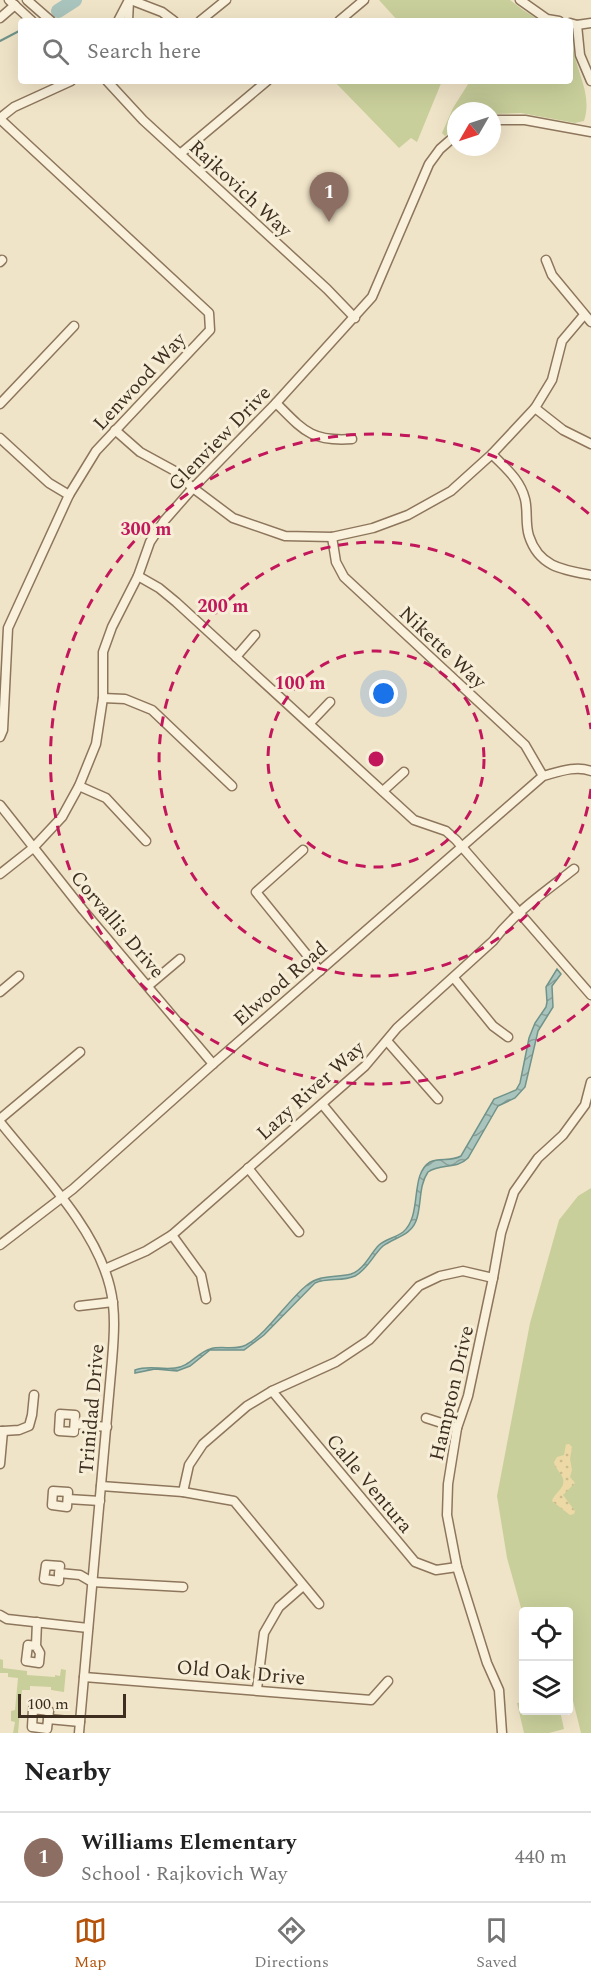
<!DOCTYPE html>
<meta charset="utf-8">
<style>
:root{--surface:#fff;--page:#f6f6f6;--text:#222;--muted:#767676;--line:#e0e0e0;--accent:#b45309}
body{margin:0;font-family:Spectral,serif;background:var(--page);color:var(--text)}
.controls{position:absolute;right:18px;bottom:18px;display:grid;overflow:hidden;border-radius:6px;box-shadow:0 6px 24px #0002}
.controls button{width:54px;height:54px;display:grid;place-items:center;padding:0;border:0;border-bottom:2px solid var(--line);background:var(--surface);color:var(--text);font:30px sans-serif}
.compass{position:absolute;left:447px;top:102px;width:54px;height:54px;border-radius:50%;background:var(--surface);box-shadow:0 6px 24px #0002;rotate:231deg}
.scale{position:absolute;left:18px;bottom:15px;width:108px;box-sizing:border-box;padding-left:6px;border:3px solid #3d2e20;border-top:0;font-size:16px;line-height:21px;white-space:nowrap;color:#3d2e20;-webkit-text-stroke:4px #f7eed8;paint-order:stroke}
.you{position:absolute;left:384px;top:694px;width:21px;height:21px;margin:-15px;border:4px solid #fff;border-radius:50%;background:#1a73e8;box-shadow:0 0 0 9px #1a73e833}
.badge{display:grid;place-items:center;width:39px;height:39px;border-radius:50%;background:var(--accent);color:#fff;font-size:20px;font-weight:700}
.pin{position:absolute;translate:-50% -50px;filter:drop-shadow(0 2px 3px #0008)}
.pin::after{content:'';position:absolute;top:32px;width:21px;height:18px;background:inherit;clip-path:polygon(0 0,100% 0,50% 100%)}
.list{margin:0;padding:0;list-style:none}
h2{display:flex;justify-content:space-between;align-items:center;height:78px;margin:0;padding:0 24px;font-size:26px}
h2 small{font-size:20px;font-weight:400;color:var(--muted)}
.list li{display:grid;grid-template-columns:39px 1fr auto;gap:18px;align-items:center;box-sizing:border-box;height:90px;padding:0 24px;border-top:2px solid var(--line)}
.list b{display:block;font-size:22px;white-space:nowrap}
.list p{margin:0;font-size:20px;white-space:nowrap;color:var(--muted)}
.list em{font-size:20px;font-style:normal;color:var(--muted)}
.icon{flex:none;width:33px;height:33px;fill:none;stroke:currentColor;stroke-width:2;stroke-linecap:round;stroke-linejoin:round}
.map{position:relative;flex:none;width:591px;height:1733px;overflow:hidden}
.search{position:absolute;background:var(--surface);box-shadow:0 6px 24px #0002;left:18px;right:18px;top:18px;height:66px;display:flex;align-items:center;gap:15px;box-sizing:border-box;padding:0 21px;border-radius:6px;color:var(--muted);font-size:22px}
.sheet{height:168px;background:var(--surface)}
nav{display:flex;justify-content:space-around;align-items:center;box-sizing:border-box;height:84px;border-top:2px solid var(--line);background:var(--surface);font-size:16px;color:var(--muted)}
nav a{display:grid;justify-items:center;gap:3px}
nav .on{color:var(--accent)}
.map>svg:first-child{display:block}
.green{fill:#c9cf9b}
.sand{fill:url(#sand-dots)}
.water{fill:url(#water-waves);stroke:#6f938a;stroke-width:1.5}
.lines{fill:none;stroke-linecap:round;stroke-linejoin:round}
.stream{stroke:#6f938a;stroke-width:2}
.river{stroke:#a9c4bc;stroke-width:14}
.street-casing{stroke:#8d765c;stroke-width:11}
.street{stroke:#faf1dc;stroke-width:8}
.ring{fill:none;stroke:#c2185b;stroke-width:3;stroke-dasharray:10 8}
.labels{text-anchor:middle;stroke-width:6;stroke-linejoin:round;paint-order:stroke}
.street-label{font-size:20px;fill:#3d2e20;stroke:#f7eed8}
.centre{fill:#c2185b;stroke:#f7eed8;stroke-width:3}
.ring-label{font-size:18px;text-anchor:middle;font-weight:bold;fill:#c2185b;stroke:#f7eed8;stroke-width:6;stroke-linejoin:round;paint-order:stroke}
</style>
<div class="map">
<svg width="591" height="1733" viewBox="0 0 591 1733">
<defs>
<pattern id="sand-dots" width="8" height="8" patternUnits="userSpaceOnUse" patternTransform="scale(1.5)"><rect width="8" height="8" fill="#ecd9a5"/><path d="M2 2h.1M6 6h.1" fill="none" stroke="#cbbb8e" stroke-width="1.8" stroke-linecap="round"/></pattern>
<pattern id="water-waves" width="16" height="10" patternUnits="userSpaceOnUse" patternTransform="scale(1.5)"><rect width="16" height="10" fill="#a9c4bc"/><path d="M0 5q4-4 8 0t8 0" fill="none" stroke="#8ba098"/></pattern>
</defs>
<rect width="100%" height="100%" fill="#f0e4c8"/>
<g class="green">
<polygon points="379,0 510,0 523,10 541,21 398,21"/>
<path d="M 570,33 C 573,42 573,52 576,61 C 582,82 591,100 584,121 L 575,123 L 521,113 L 492,114 L 492,111 L 456,111 L 456,128 L 445,136 L 442,133 L 453,108 L 470,81 L 570,81 Z"/>
<polygon points="334,81 442,81 417,142 411,138 399,148"/>
<polygon points="591,1188 591,1733 581,1733 570,1689 569,1689 568,1612 524,1612 523,1615 507,1558 497,1496 530,1323 559,1220 578,1196"/>
<polygon points="0,1659 3,1660 3,1668 27,1671 27,1675 55,1677 55,1675 60,1676 61,1669 66,1670 64,1692 51,1690 51,1687 30,1686 30,1690 22,1690 18,1733 13,1733 15,1722 11,1721 11,1711 15,1710 18,1678 8,1677 8,1673 0,1673"/>
<polygon points="523,1702 524,1710 560,1711 564,1729 549,1733 524,1733 517,1703"/>
</g>
<path class="sand" d="M 566,1444 L 569,1444 L 572,1447 L 570,1459 L 572,1470 L 570,1477 L 575,1483 L 563,1495 L 575,1511 L 574,1514 L 570,1515 L 552,1501 C 554,1494 561,1491 563,1484 C 566,1476 555,1470 554,1462 L 557,1457 L 564,1455 Z"/>
<path class="water" d="M 557,969 L 561,974 L 552,986 L 553,1007 L 538,1031 L 525,1087 L 515,1098 L 498,1106 L 468,1158 C 456,1170 441,1163 428,1172 C 418,1186 422,1206 416,1221 C 410,1236 395,1237 383,1246 C 373,1255 368,1269 355,1276 C 342,1282 328,1277 315,1283 L 264,1335 L 244,1350 L 210,1350 L 190,1366 L 177,1371 L 155,1369 L 135,1373 L 135,1370 C 149,1365 161,1370 175,1368 C 189,1367 197,1353 210,1349 C 222,1345 234,1351 246,1345 C 268,1333 287,1301 307,1285 C 320,1274 336,1278 351,1274 C 364,1270 370,1254 379,1245 C 386,1239 395,1238 403,1232 C 423,1215 409,1175 430,1162 C 439,1157 451,1162 461,1156 L 494,1099 L 516,1090 L 520,1083 L 529,1038 L 535,1023 L 546,1007 L 547,1002 L 546,987 Z"/>
<g class="lines">
<polyline class="stream" points="0,41 21,30"/>
<polyline class="river" points="58,11 75,0"/>
<defs>
<g id="street">
<polyline points="9,0 32,21"/>
<polyline points="27,0 51,21"/>
<polyline points="131,0 162,12 174,21"/>
<polyline points="520,0 547,19 559,21"/>
<polyline points="0,18 15,5"/>
<polyline points="118,21 129,0"/>
<polyline points="128,21 129,1"/>
<polyline points="200,21 226,0"/>
<polyline points="339,21 364,0"/>
<polyline points="570,23 577,25 591,23"/>
<polyline points="577,25 580,55 591,81"/>
<polyline points="107,81 143,120 327,289 355,318"/>
<polyline points="0,118 14,107 71,81"/>
<polyline points="0,119 209,313 210,330 96,451 69,495 8,628 3,730 0,737"/>
<polyline points="492,120 525,120 591,132"/>
<polyline points="180,154 267,81"/>
<polyline points="546,260 552,275 591,322"/>
<polyline points="0,262 2,260"/>
<path d="M 276,403 C 303,430 311,442 352,439"/>
<polyline points="0,404 74,326"/>
<polyline points="535,408 563,430 591,444"/>
<polyline points="115,430 140,452 173,470 193,488 233,518 285,536 332,537 373,528 408,515 451,491 492,454 535,408 552,380 562,341 584,315"/>
<polyline points="0,438 49,483 69,495"/>
<path d="M 492,454 C 505,468 520,479 525,499 C 528,510 525,524 529,536 C 539,567 563,570 591,575"/>
<polyline points="332,537 336,562 344,577 525,745 543,776"/>
<polyline points="138,576 159,588 176,602 414,820 446,831 456,840 591,995"/>
<polyline points="236,657 255,635"/>
<polyline points="103,698 125,699 152,710 232,786"/>
<polyline points="310,723 330,702"/>
<polyline points="79,786 106,798 146,841"/>
<polyline points="383,791 404,772"/>
<polyline points="0,805 83,910 213,1064"/>
<polyline points="303,850 256,892 320,971"/>
<polyline points="0,874 33,848 62,817 79,786 96,744 103,698 103,652 112,627 138,576 150,542 164,521 193,488 276,403 372,297 429,164 440,149 456,135"/>
<polyline points="454,978 493,1026 508,1037"/>
<polyline points="148,986 180,959"/>
<polyline points="0,992 19,976"/>
<polyline points="387,1041 438,1099"/>
<polyline points="322,1104 382,1177"/>
<polyline points="0,1119 80,1052"/>
<path d="M 0,1122 C 39,1171 95,1226 110,1287 C 116,1311 114,1337 112,1361 L 79,1733"/>
<polyline points="248,1168 299,1232"/>
<polyline points="172,1235 201,1275 206,1299"/>
<path d="M 0,1245 L 73,1189 L 213,1064 L 543,776 C 558,772 576,765 591,771"/>
<path d="M 105,1269 L 146,1251 L 172,1235 L 365,1066 L 397,1028 L 493,941 C 515,912 545,892 574,869"/>
<polyline points="79,1306 113,1302"/>
<polyline points="272,1391 415,1562 436,1570 457,1567"/>
<polygon points="60,1414 75,1415 74,1432 59,1431"/>
<polyline points="426,1418 457,1428"/>
<polyline points="75,1424 107,1427"/>
<polyline points="0,1431 3,1431 0,1464"/>
<polyline points="3,1431 19,1430 29,1426 32,1415 34,1395"/>
<polyline points="101,1486 183,1492 234,1501 319,1604"/>
<polygon points="53,1491 68,1492 67,1507 52,1505"/>
<polyline points="183,1492 189,1465 203,1444 247,1406 272,1391 336,1362 369,1340 419,1286 440,1276 463,1271 493,1278"/>
<polyline points="68,1499 100,1501"/>
<polyline points="59,1573 60,1566 46,1565 44,1579 59,1581 59,1573 80,1575 92,1582 183,1587"/>
<polyline points="0,1615 7,1619 88,1628"/>
<polyline points="36,1646 28,1645 26,1661 39,1663 40,1653 36,1646 37,1622"/>
<polyline points="84,1677 371,1700 388,1681"/>
<polyline points="257,1689 264,1633 279,1607 303,1586"/>
<polygon points="33,1709 49,1711 47,1729 32,1727"/>
<polyline points="48,1719 80,1722"/>
<polyline points="502,1733 499,1690 487,1663 457,1567 447,1515 448,1484 457,1428 468,1396 493,1278 501,1233 514,1192 538,1158 563,1135 585,1105 591,1082"/>
</g>
</defs>
<use href="#street" class="street-casing"/>
<use href="#street" class="street"/>
</g>
<g class="ring">
<circle cx="376" cy="759" r="108"/>
<path d="M591 789A217 217 0 1 1 591 729"/>
<path d="M589 1004A325 325 0 1 1 589 514"/>
</g>
<g class="labels">
<g class="street-label">
<text transform="translate(241 188) rotate(43)" y="7">Rajkovich Way</text>
<text transform="translate(139 381) rotate(-47)" y="7">Lenwood Way</text>
<text transform="translate(219 438) rotate(-46)" y="7">Glenview Drive</text>
<text transform="translate(443 647) rotate(43)" y="7">Nikette Way</text>
<text transform="translate(118 924) rotate(50)" y="7">Corvallis Drive</text>
<text transform="translate(280 983) rotate(-41)" y="7">Elwood Road</text>
<text transform="translate(310 1090) rotate(-42)" y="7">Lazy River Way</text>
<text transform="translate(451 1393) rotate(-77)" y="7">Hampton Drive</text>
<text transform="translate(91 1409) rotate(-85)" y="7">Trinidad Drive</text>
<text transform="translate(370 1483) rotate(50)" y="7">Calle Ventura</text>
<text transform="translate(241 1672) rotate(5)" y="7">Old Oak Drive</text>
</g>
</g>
<circle cx="376" cy="759" r="9" class="centre"/>
<g class="ring-label">
<text x="146" y="535">300 m</text>
<text x="223" y="612">200 m</text>
<text x="300" y="689">100 m</text>
</g>
</svg>
<div class="controls">
<button><svg class="icon" aria-label="locate" viewBox="0 0 24 24"><circle cx="12" cy="12" r="6"/><path d="M12 2v4M12 18v4M2 12h4M18 12h4"/></svg></button>
<button><svg class="icon" aria-label="layers" viewBox="0 0 24 24"><path d="M12 4l9 5-9 5-9-5zM3 14l9 5 9-5"/></svg></button>
</div>
<svg class="compass" viewBox="-18 -18 36 36"><path d="M0-13l5 13h-10z" fill="#e53935"/><path d="M0 13l5-13h-10z" fill="#767676"/></svg>
<div class="scale">100 m</div>
<div class="you"></div>
<div class="pin badge" style="left:329px;top:222px;background:#8d6e63">1</div>
<div class="search"><svg class="icon" aria-label="search" viewBox="0 0 24 24"><circle cx="10" cy="10" r="6"/><path d="M15 15l6 6"/></svg>Search here</div>
</div>
<section class="sheet">
<h2>Nearby<small></small></h2>
<ul class="list">
<li><span class="badge" style="background:#8d6e63">1</span><div><b>Williams Elementary</b><p>School · Rajkovich Way</p></div><em>440 m</em></li>
</ul>
</section>
<nav>
<a class="on"><svg class="icon" aria-label="map" viewBox="0 0 24 24"><path d="M3 6l6-2 6 2 6-2v14l-6 2-6-2-6 2zM9 4v14M15 6v14"/></svg>Map</a>
<a><svg class="icon" aria-label="directions" viewBox="0 0 24 24"><path d="M12 3l9 9-9 9-9-9zM9 14v-3h6M13 9l2 2-2 2"/></svg>Directions</a>
<a><svg class="icon" aria-label="saved" viewBox="0 0 24 24"><path d="M7 4h10v16l-5-4-5 4z"/></svg>Saved</a>
</nav>
